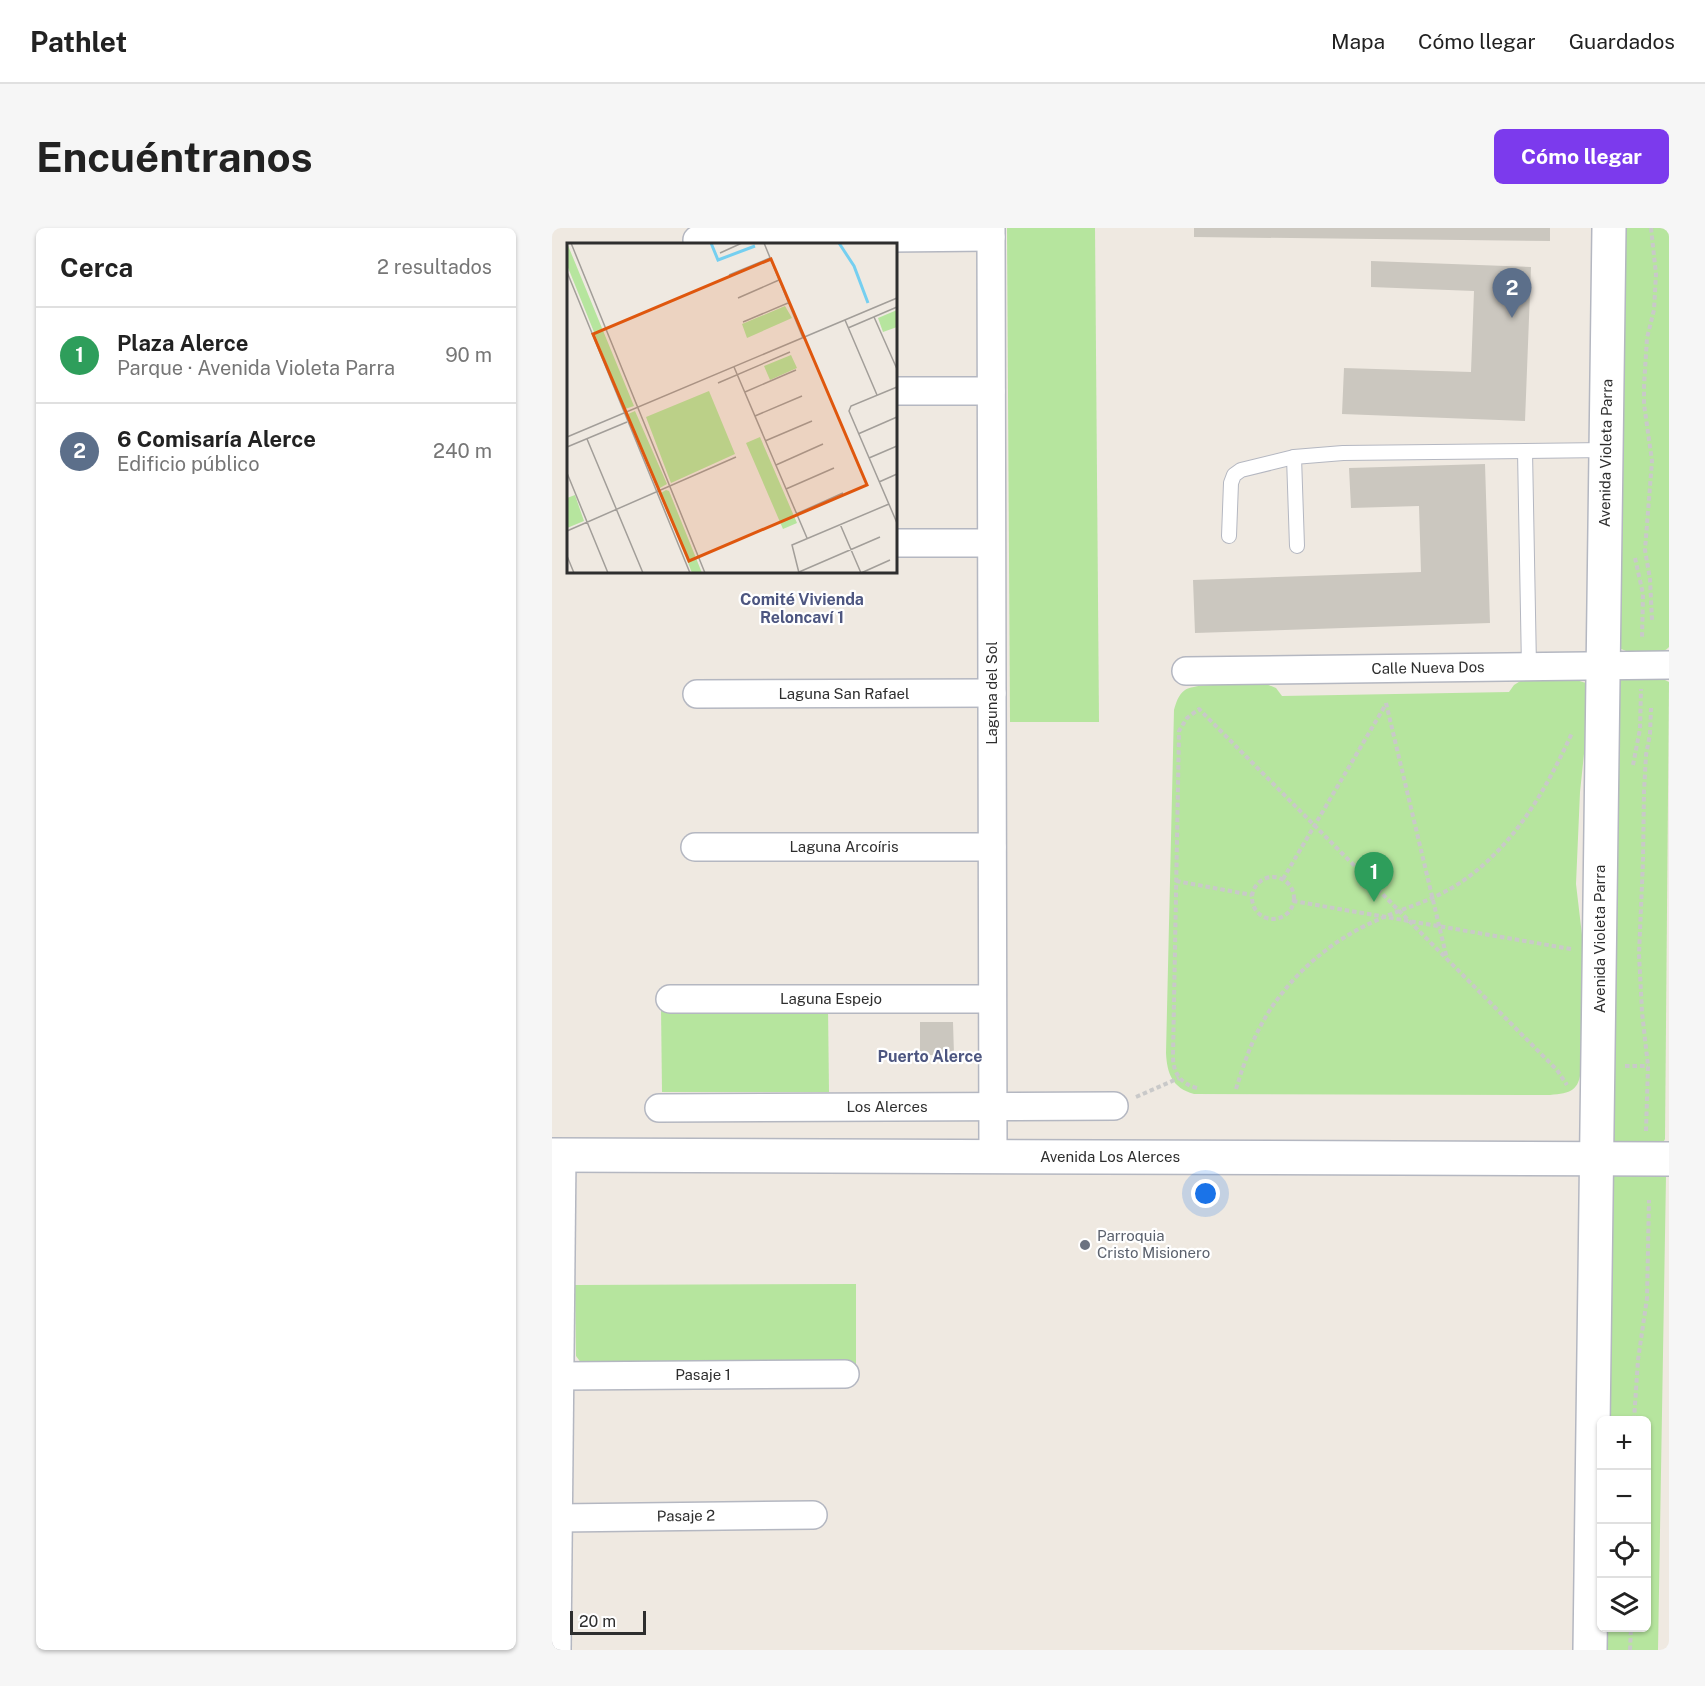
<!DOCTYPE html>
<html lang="es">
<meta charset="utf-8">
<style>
:root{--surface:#fff;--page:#f6f6f6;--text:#222;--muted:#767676;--line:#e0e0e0;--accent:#7c3aed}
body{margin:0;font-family:"Public Sans",sans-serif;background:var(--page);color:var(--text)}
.controls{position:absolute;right:18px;bottom:18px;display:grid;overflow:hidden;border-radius:9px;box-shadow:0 2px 4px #0004}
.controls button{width:54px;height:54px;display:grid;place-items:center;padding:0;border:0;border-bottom:2px solid var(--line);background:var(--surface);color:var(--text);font:30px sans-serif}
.scale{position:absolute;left:18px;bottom:15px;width:76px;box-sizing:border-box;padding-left:6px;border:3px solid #2e2e2e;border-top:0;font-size:16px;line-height:21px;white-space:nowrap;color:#2e2e2e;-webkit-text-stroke:4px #fff;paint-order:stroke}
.you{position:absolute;left:654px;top:966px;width:21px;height:21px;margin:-15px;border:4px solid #fff;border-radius:50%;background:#1a73e8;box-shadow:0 0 0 9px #1a73e833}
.badge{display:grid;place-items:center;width:39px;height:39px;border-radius:50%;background:var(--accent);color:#fff;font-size:20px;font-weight:700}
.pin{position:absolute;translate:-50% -50px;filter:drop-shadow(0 2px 3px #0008)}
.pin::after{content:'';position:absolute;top:32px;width:21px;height:18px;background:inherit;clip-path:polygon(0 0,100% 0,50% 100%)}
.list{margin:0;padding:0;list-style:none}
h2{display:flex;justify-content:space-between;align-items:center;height:78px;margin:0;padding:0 24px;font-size:26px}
h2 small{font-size:20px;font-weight:400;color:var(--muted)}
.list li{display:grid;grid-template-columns:39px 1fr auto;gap:18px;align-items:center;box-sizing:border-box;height:96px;padding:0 24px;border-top:2px solid var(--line)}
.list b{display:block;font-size:22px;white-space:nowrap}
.list p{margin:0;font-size:20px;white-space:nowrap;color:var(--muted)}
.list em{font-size:20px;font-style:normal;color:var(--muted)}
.icon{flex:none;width:33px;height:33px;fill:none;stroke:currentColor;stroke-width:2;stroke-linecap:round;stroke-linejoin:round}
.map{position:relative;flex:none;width:1117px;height:1422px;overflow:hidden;border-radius:9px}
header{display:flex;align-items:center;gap:36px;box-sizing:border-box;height:84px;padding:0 30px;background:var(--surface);border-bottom:2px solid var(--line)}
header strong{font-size:28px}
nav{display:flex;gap:33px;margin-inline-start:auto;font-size:21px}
.intro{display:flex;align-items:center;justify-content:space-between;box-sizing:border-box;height:144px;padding:0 36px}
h1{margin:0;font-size:42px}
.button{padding:15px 27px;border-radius:9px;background:var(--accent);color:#fff;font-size:21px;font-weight:700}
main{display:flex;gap:36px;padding:0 36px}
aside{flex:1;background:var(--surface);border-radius:9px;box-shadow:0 2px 4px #0004}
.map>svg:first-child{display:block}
.green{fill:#b6e59e}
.building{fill:#cbc7bf}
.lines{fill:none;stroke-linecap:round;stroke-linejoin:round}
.service-casing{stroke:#b4b7c1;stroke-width:16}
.minor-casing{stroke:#b4b7c1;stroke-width:30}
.secondary-casing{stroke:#b4b7c1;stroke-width:36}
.path{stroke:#c9c9c9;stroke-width:4;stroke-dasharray:4.5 3;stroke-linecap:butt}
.service{stroke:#fff;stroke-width:14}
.minor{stroke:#fff;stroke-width:27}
.secondary{stroke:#fff;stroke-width:33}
.worship-dot{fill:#6b7280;stroke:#fff;stroke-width:2}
.labels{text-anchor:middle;stroke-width:4.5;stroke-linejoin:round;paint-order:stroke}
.street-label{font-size:15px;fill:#2e2e2e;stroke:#fff}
.worship-label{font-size:15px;fill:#5b616d;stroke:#fff;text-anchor:start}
.neighbourhood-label{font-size:16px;font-weight:bold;fill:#4d5680;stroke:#fff}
.inset-river{fill:none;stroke:#75cff0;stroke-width:3}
.inset-road{fill:none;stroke:#a29e99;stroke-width:1.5}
.view{fill:#df570e;fill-opacity:0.15;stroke:#df570e;stroke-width:3}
.inset-edge{fill:none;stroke:#2e2e2e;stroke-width:3}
</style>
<header>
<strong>Pathlet</strong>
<nav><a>Mapa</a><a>Cómo llegar</a><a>Guardados</a></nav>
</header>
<div class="intro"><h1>Encuéntranos</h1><a class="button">Cómo llegar</a></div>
<main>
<aside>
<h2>Cerca<small>2 resultados</small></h2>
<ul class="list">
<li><span class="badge" style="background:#2e9e5b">1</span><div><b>Plaza Alerce</b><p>Parque · Avenida Violeta Parra</p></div><em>90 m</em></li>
<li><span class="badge" style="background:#5c6f8a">2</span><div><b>6 Comisaría Alerce</b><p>Edificio público</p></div><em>240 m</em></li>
</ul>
</aside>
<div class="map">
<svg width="1117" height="1422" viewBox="0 0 1117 1422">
<rect width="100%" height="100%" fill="#efe9e1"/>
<g class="green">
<polygon points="455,0 543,0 547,494 458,494"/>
<path d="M 1071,0 L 1117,0 L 1117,419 C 1105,432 1075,427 1063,417 Z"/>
<polygon points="1067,449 1109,450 1117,454 1113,911 1111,915 1060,915"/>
<path d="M 1021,451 L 1034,455 L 1038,469 L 1028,564 L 1024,656 L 1032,724 L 1029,841 C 1027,863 1019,865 998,867 L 642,866 C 620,860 615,845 614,825 L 622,482 C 624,475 626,467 633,462 C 645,454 697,457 714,456 L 724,460 L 730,468 L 957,464 L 962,457 L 970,452 Z"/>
<polygon points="109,779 276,779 277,864 110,864"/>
<polygon points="1057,947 1114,948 1106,1422 1049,1422 1050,1400 1094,1400 1094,1192 1053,1192"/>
<polygon points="304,1056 304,1138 300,1134 33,1140 24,1128 23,1057"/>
</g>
<g class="building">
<polygon points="642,0 998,0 998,13 642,9"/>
<polygon points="819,33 979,39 973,193 790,186 792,140 919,144 922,63 819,59"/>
<polygon points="933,236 938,395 643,405 641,352 869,344 867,278 799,280 797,240"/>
<polygon points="368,794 401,794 402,827 368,827"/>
</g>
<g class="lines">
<defs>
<g id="service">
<polyline points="973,223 977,439"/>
<polyline points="677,308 679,255 682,247 689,242 742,229"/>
<polyline points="745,318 742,229 791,225 1054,222"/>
</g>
<g id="minor">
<polyline points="439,0 441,929"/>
<polyline points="145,12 439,9"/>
<polyline points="344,163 439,163"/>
<polyline points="344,315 439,315"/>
<polyline points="634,443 1117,437"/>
<polyline points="145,466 440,465"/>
<polyline points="143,619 440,619"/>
<polyline points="118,771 440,771"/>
<polyline points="107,880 562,878"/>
<polyline points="8,1148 293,1146"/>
<polyline points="7,1290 261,1287"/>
<polyline points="5,1422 10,927"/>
</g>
<g id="secondary">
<polyline points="0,927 1117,931"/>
<polyline points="1038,1422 1057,0"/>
</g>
</defs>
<use href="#service" class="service-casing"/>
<use href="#minor" class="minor-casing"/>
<use href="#secondary" class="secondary-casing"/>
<g class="path">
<polyline points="1099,0 1104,46 1102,82 1095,110 1092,158 1092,176 1100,233 1093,322 1098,351 1100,392"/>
<polyline points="1083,330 1091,366 1090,411"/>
<polyline points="834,475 895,731"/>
<polyline points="1081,537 1088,501 1089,461"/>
<circle cx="721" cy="670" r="21"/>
<polyline points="731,651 834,476"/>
<polyline points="624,653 700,667"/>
<polyline points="741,673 1019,721"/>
<polyline points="1073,838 1096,838"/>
<path d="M 645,860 C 629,856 621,845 621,829 L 627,503 L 635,490 L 647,481 L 1005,842 L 1015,857"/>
<path d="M 684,861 C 690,842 696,823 705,805 C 728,757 772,716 821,694 C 857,677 885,673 919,647 C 967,610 995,559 1020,505"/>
<polyline points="584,869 627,850"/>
<polyline points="1094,903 1096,838 1090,784 1087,726 1091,633 1092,563 1094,527 1098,506 1099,480"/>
<polyline points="1082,1192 1086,1132 1095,1070 1097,972"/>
<polyline points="1078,1422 1079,1400"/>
</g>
<use href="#service" class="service"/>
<use href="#minor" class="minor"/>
<use href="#secondary" class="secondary"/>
</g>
<circle class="worship-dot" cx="533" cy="1017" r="6"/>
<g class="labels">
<g class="street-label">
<text transform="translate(1054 225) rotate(-89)" y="5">Avenida Violeta Parra</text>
<text transform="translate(876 440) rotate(-1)" y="5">Calle Nueva Dos</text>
<text transform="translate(440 465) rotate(-90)" y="5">Laguna del Sol</text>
<text x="292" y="471">Laguna San Rafael</text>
<text x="292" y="624">Laguna Arcoíris</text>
<text transform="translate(1048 711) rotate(-90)" y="5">Avenida Violeta Parra</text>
<text x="279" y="776">Laguna Espejo</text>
<text x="335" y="884">Los Alerces</text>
<text x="558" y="934">Avenida Los Alerces</text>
<text x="151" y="1152">Pasaje 1</text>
<text transform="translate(134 1288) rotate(-1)" y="5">Pasaje 2</text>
</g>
<g class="worship-label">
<text x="545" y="1013">Parroquia<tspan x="545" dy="17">Cristo Misionero</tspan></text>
</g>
<g class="neighbourhood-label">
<text x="250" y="377">Comité Vivienda<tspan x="250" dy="18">Reloncaví 1</tspan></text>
<text x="378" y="834">Puerto Alerce</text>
</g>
</g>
<g transform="translate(15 15)">
<rect width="330" height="330" fill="#efe9e1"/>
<path d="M 0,0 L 67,163 L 58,166 L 0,22 ZM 218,63 L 225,75 L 180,95 L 175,81 ZM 330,67 L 330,84 L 316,89 L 311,75 ZM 224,112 L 230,125 L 203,137 L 197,123 ZM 142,148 L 168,211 L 104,240 L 79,174 ZM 68,168 L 100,241 L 91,246 L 61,171 ZM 193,194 L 230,280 L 216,286 L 179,200 ZM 99,247 L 102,248 L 135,330 L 125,330 L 94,250 ZM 8,252 L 17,278 L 0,285 L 0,255 Z" fill="#b6e59e"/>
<path class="inset-river" d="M 144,0 L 151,17 L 188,3M 272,0 L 287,23 L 301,60"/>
<path class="inset-road" d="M 4,0 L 138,330M 197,0 L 236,95M 153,10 L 175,0M 0,29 L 123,330M 162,32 L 203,15M 171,55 L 212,37M 307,74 L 330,126M 278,77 L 310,152M 176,79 L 221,60M 281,85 L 330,64M 167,124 L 240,295M 151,140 L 223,109M 330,144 L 284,163 L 282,168 L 330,280M 178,149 L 229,127M 188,173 L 235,153M 291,191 L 330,174M 0,194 L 330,55M 20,196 L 76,330M 198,198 L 245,178M 0,204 L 60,179M 302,215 L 330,203M 209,222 L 256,201M 0,230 L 41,330M 312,239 L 330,231M 219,246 L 267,225M 229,271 L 276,250M 273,281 L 294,330M 0,288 L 169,214M 0,313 L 7,330M 232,329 L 313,294M 232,330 L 225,302 L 322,261M 294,330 L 323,317"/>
<path class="view" d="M 204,16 L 300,242 L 122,318 L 26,91 Z"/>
<rect width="330" height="330" class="inset-edge"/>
</g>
</svg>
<div class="controls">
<button>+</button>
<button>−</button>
<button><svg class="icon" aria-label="locate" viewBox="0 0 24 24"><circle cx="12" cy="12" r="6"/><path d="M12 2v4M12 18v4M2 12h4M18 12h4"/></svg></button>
<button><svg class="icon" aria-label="layers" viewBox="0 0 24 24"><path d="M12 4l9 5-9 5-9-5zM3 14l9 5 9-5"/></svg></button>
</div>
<div class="scale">20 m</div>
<div class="you"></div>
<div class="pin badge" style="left:822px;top:674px;background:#2e9e5b">1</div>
<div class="pin badge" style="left:960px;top:90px;background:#5c6f8a">2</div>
</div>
</main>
